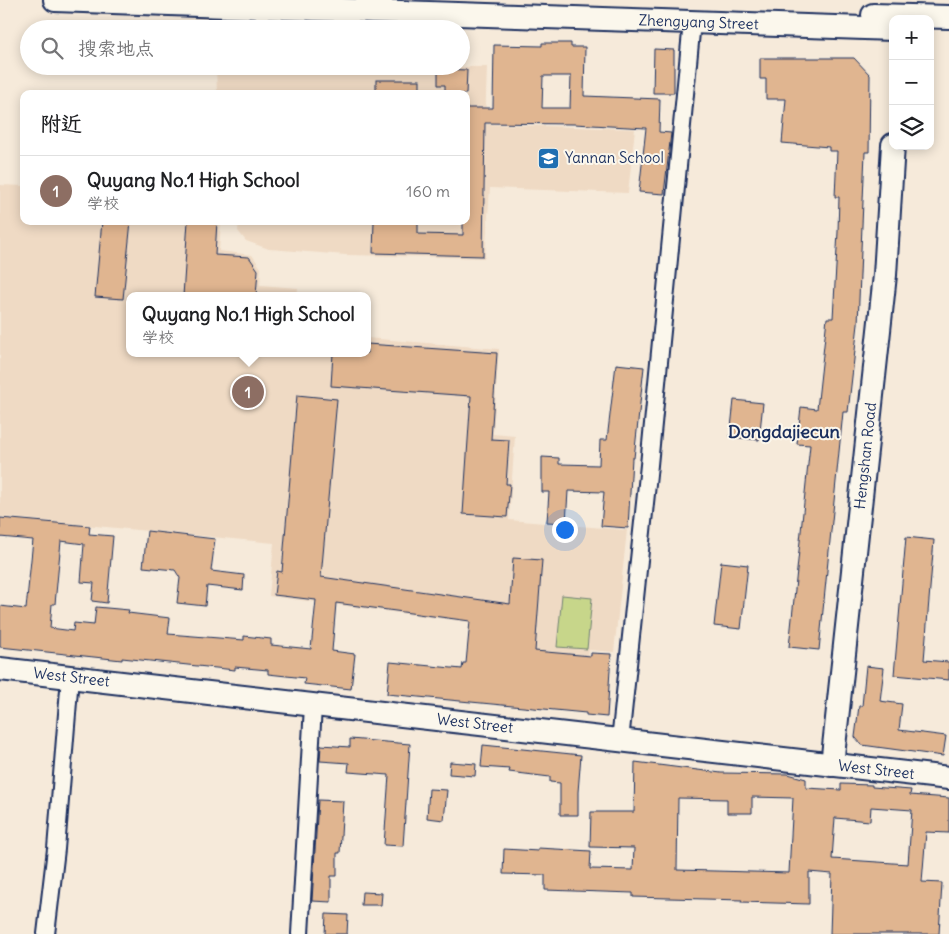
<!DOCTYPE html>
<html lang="zh">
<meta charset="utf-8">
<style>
:root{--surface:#fff;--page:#f6f6f6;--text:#202124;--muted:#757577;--line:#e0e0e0;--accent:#1f6fb2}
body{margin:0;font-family:Delius,"LXGW WenKai TC",sans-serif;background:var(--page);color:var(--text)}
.controls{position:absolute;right:15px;top:15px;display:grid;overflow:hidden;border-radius:10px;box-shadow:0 2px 12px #0003}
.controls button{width:45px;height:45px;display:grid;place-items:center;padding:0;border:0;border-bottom:1px solid var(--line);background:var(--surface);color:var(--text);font:25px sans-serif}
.you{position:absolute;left:564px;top:529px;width:18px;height:18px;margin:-12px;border:4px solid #fff;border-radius:50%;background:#1a73e8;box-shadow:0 0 0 8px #1a73e833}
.badge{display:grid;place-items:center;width:32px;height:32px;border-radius:50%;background:var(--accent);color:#fff;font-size:16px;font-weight:700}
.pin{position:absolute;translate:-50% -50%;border:2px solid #fff;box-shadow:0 1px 5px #0006}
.popup{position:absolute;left:126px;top:292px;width:245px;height:65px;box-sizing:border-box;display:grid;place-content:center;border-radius:10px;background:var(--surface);filter:drop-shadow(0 1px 4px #0005);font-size:16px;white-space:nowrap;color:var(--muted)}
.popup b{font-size:19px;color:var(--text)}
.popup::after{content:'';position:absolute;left:50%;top:100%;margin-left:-10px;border:10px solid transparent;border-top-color:var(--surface)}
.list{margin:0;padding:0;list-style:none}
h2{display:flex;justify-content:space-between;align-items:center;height:65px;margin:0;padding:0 20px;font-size:21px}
h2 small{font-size:16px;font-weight:400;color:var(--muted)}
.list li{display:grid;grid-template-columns:32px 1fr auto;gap:15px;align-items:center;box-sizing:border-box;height:70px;padding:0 20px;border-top:1px solid var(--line)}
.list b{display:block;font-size:19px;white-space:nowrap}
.list p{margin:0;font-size:16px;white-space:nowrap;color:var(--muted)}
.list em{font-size:16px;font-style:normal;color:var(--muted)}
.icon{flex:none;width:28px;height:28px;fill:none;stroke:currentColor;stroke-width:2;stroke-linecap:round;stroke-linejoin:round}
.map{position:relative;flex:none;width:949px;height:934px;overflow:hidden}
.search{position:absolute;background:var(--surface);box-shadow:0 2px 12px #0003;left:20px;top:20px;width:450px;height:55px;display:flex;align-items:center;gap:12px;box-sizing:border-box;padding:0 18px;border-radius:28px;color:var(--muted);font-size:19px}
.panel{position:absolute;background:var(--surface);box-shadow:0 2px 12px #0003;left:20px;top:90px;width:450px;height:135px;border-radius:10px}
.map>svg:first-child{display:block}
.built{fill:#efdac4}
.green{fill:#c7d68a;stroke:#718274}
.building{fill:#e0b590;stroke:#1b2f5e;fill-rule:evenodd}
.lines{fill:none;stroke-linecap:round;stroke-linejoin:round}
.street-casing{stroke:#1b2f5e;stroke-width:20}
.secondary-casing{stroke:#1b2f5e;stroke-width:26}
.street{stroke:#fbf7ec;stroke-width:16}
.secondary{stroke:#fbf7ec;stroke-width:22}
.labels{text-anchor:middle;stroke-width:4;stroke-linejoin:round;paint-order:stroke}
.street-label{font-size:15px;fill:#1b2f5e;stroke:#fbf7ec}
.poi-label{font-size:15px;fill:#1b2f5e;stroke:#fbf7ec;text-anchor:start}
.quarter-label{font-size:18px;font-weight:bold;fill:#1b2f5e;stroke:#fbf7ec}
</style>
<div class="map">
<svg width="949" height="934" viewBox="0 0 949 934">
<rect width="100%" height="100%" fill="#f6eada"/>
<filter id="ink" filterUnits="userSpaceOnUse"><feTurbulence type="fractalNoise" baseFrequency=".02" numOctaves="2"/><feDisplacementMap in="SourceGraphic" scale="10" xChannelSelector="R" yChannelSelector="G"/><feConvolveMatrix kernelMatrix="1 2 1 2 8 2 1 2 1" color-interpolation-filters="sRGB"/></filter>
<g filter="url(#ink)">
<g class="built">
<polygon points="216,66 487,67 485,124 635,129 628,193 490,188 485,258 346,255 269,249 246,241 238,231 239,221 466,221 466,94 217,94"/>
<polygon points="0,185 24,186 24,221 221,221 219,251 252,255 261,268 260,285 298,288 297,296 129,296 129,353 367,353 367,338 499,349 493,434 515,436 509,520 627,530 614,652 589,650 587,670 497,661 500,626 269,596 274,543 0,517"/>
</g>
<polygon class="green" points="562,595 592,598 587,649 557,647"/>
<g class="building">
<path d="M 542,43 L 571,43 L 571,47 L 585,47 L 584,96 L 660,99 L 659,132 L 671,133 L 664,194 L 639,192 L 646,128 L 574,124 L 485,123 L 483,256 L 373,253 L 374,221 L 418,221 L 418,234 L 463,235 L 463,221 L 466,221 L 466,108 L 493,108 L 494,45 L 542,46 ZM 543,76 L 571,76 L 570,108 L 542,108 Z"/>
<polygon points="654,49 674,50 674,93 653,93"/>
<polygon points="760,58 854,58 870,75 869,152 865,152 858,324 848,412 843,412 819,650 789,647 810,445 797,444 801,407 817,409 827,318 833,318 838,232 839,197 835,197 837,151 829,151 829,147 782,143 786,99 766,99 766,79 760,79"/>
<polygon points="438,69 467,70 466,94 445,94 445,85 438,85"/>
<rect x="376" y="80" width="44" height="14"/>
<polygon points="102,221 131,221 123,299 95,297"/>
<polygon points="188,221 217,221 215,255 249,257 258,270 256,296 183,296"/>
<polygon points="367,344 497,353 491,439 509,440 506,484 510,484 507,517 463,514 471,396 331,386 333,353 367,353"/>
<polygon points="616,364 644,367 634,458 632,458 628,528 601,526 604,492 568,491 566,523 547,522 549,492 542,492 542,457 559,458 559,464 599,465 600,440 607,440"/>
<polygon points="297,395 337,399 321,577 510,604 513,558 542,560 535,651 591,656 591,653 611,654 607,717 586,715 586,713 387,694 390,662 462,669 463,663 466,663 470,621 336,603 332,651 355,654 351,689 304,684 305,678 268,674 268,670 235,667 235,670 122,658 122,660 0,647 0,606 26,609 33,540 0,537 0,518 90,526 89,534 113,536 107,603 92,601 94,583 81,582 84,544 61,541 55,604 52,604 50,628 73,631 74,623 94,625 96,607 129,610 128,613 170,618 168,634 244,640 244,636 271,639 271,645 311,649 316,600 274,595 277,571 282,572"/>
<polygon points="734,400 763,403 759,440 730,437"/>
<polygon points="147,531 215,539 211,571 244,575 243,590 207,586 205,606 177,603 180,578 175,570 143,567"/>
<polygon points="906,537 934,540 924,660 949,662 949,680 894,675"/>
<polygon points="721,562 748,565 741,629 714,626"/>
<polygon points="866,666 884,668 880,701 902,704 899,730 946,736 943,756 862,745 855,737 859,706 862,706"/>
<polygon points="350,739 410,744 403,846 384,845 389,775 348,772 349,763 320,761 321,745 350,747"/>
<polygon points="483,745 581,755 578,792 578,815 560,815 560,783 550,782 550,777 509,772 510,769 481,767"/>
<polygon points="450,762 476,764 475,776 449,774"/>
<path d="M 635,762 L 721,773 L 788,774 L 806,779 L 806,788 L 841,790 L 841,784 L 872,785 L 872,787 L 911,790 L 910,795 L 949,798 L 949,833 L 926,832 L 922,882 L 942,883 L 939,934 L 830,934 L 832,874 L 809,872 L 809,904 L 741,902 L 742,900 L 633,897 L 633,893 L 545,890 L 545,875 L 503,874 L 504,849 L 538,851 L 538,848 L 591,851 L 590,869 L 633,870 L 634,848 L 590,847 L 591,812 L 634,812 ZM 752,797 L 793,798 L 789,873 L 677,870 L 678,798 L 727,799 L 727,813 L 752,813 ZM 871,807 L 912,810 L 908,864 L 832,859 L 835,818 L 870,821 Z"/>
<polygon points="429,789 447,790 444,820 427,818"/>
<polygon points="318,800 343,801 340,853 337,853 337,876 331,876 331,902 312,901"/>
<polygon points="362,892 382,893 381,905 361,905"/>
<polygon points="326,914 348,915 347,934 325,934"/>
</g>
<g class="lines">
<defs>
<g id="street">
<polyline points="620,741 649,465 692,22"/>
<polyline points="46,934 56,849 70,677"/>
<polyline points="300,934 313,706"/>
</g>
<g id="secondary">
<path id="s1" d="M 55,0 L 893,29"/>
<polyline points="873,15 949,17"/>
<path id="s2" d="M 0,669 L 949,778"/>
<path id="s3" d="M 832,765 L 885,275 L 893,145"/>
</g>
</defs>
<use href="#street" class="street-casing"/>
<use href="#secondary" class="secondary-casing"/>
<use href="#street" class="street"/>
<use href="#secondary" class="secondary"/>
</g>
</g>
<defs>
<symbol id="school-square" viewBox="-11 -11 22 22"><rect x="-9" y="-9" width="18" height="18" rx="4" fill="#1f6fb2" stroke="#fbf7ec"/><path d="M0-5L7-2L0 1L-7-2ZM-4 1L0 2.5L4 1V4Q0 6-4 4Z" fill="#fff"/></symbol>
</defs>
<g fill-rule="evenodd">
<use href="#school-square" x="536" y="146" width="25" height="25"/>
</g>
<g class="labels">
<g class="street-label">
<text dy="5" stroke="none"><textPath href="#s1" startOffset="644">Zhengyang Street</textPath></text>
<text dy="5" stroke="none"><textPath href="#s3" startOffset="311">Hengshan Road</textPath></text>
<text dy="5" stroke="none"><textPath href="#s2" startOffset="72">West Street</textPath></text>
<text dy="5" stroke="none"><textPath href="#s2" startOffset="478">West Street</textPath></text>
<text dy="5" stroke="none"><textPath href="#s2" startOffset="882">West Street</textPath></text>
</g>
<g class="poi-label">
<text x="565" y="163">Yannan School</text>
</g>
<g class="quarter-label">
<text x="784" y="438">Dongdajiecun</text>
</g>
</g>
</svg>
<div class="controls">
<button>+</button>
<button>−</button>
<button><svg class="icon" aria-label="layers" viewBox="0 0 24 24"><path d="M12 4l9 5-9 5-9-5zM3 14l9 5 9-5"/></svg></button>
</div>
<div class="you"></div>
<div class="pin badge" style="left:248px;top:392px;background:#8d6e63">1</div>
<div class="popup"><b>Quyang No.1 High School</b>学校</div>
<div class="search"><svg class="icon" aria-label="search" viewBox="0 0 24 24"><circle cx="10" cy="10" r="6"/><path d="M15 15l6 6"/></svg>搜索地点</div>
<section class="panel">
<h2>附近<small></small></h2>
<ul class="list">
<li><span class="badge" style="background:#8d6e63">1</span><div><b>Quyang No.1 High School</b><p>学校</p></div><em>160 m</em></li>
</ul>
</section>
</div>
